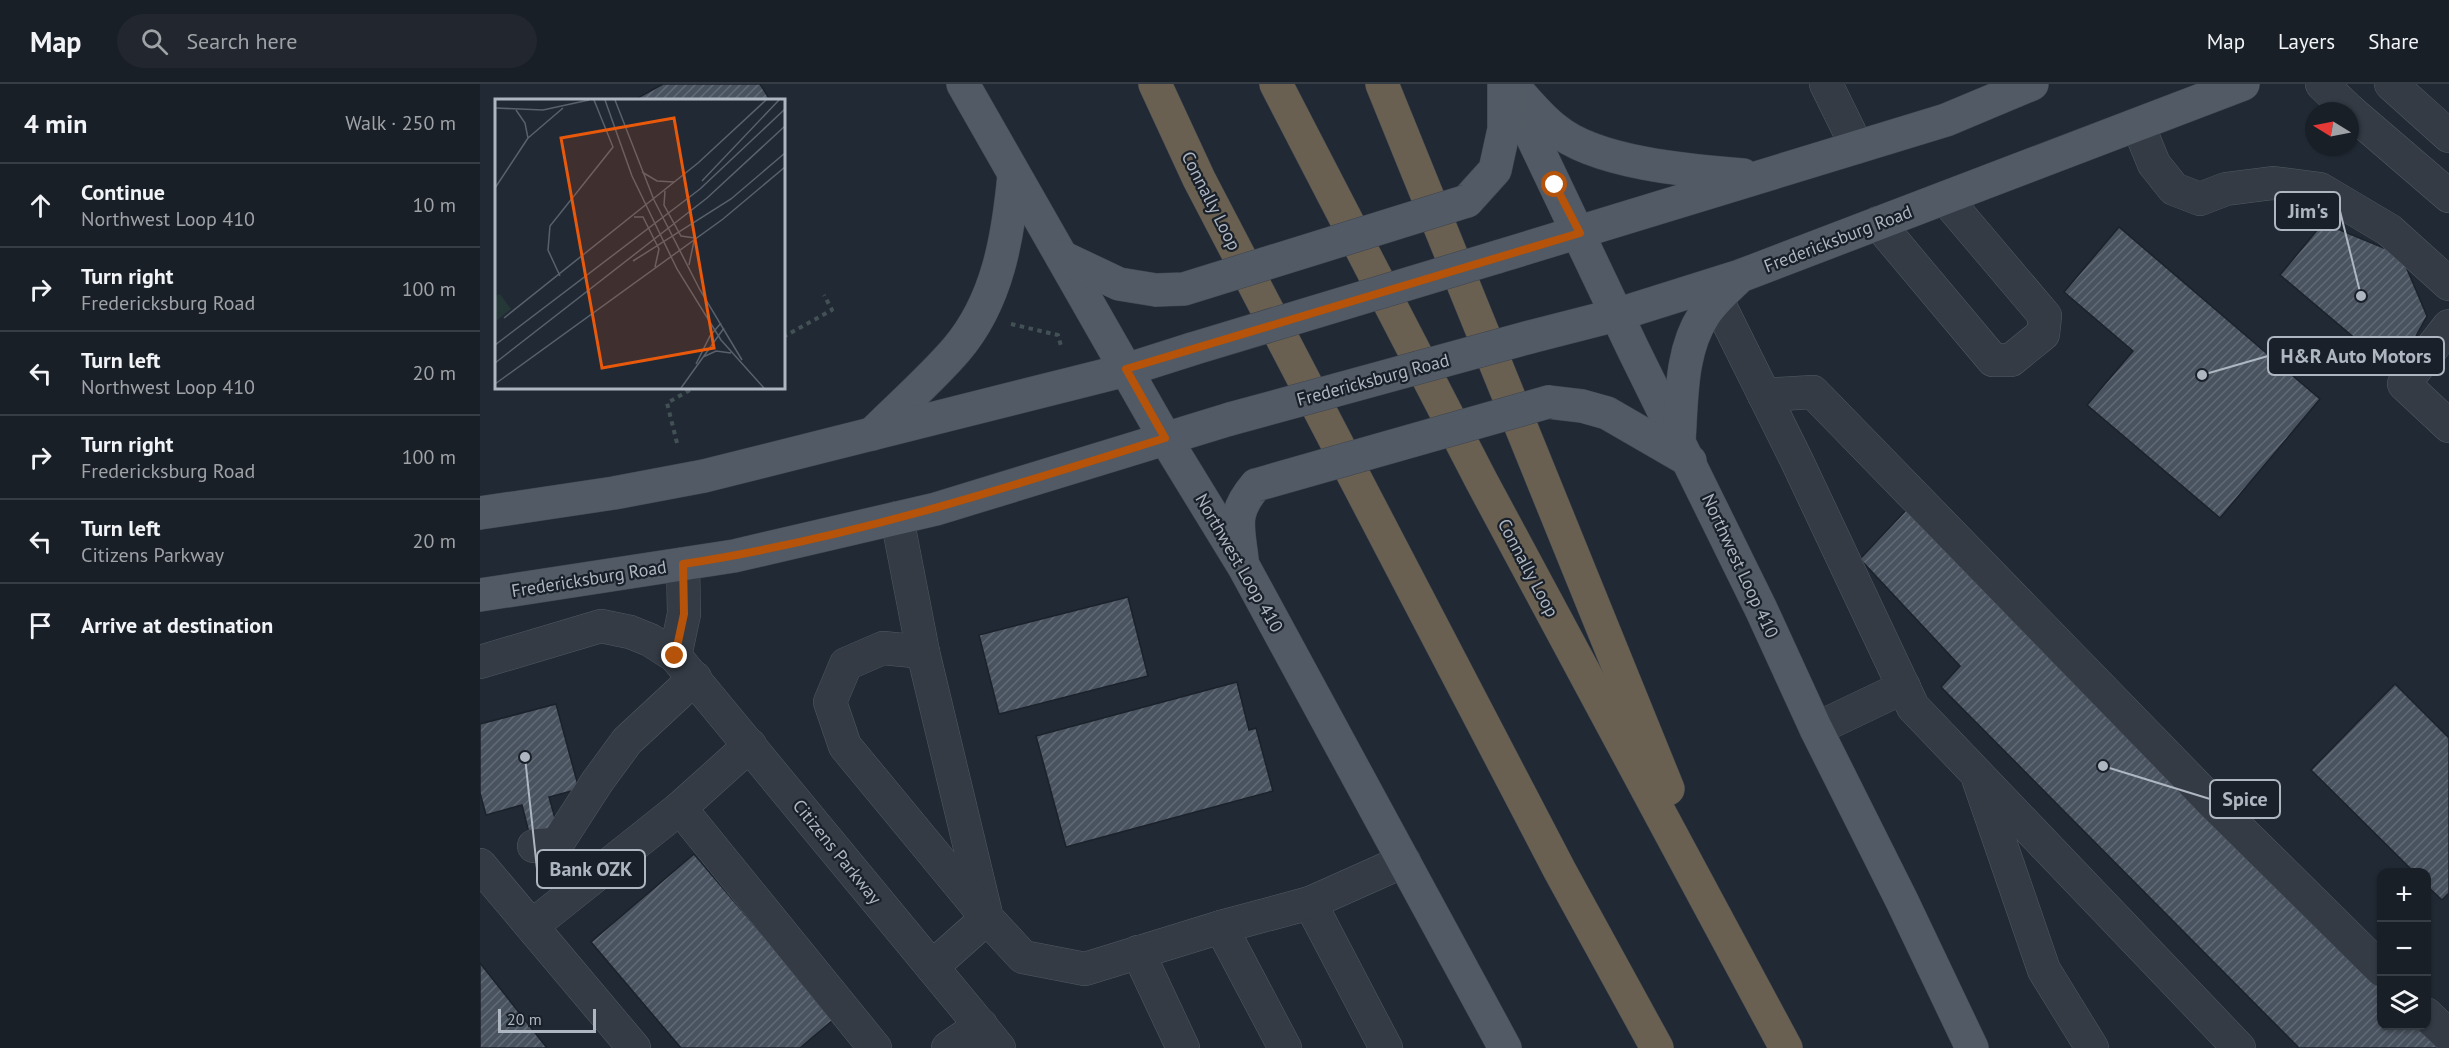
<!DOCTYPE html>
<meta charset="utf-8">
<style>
:root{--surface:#191f27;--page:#22272f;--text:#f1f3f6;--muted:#9fa2a7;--line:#373d44}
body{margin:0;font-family:"PT Sans",sans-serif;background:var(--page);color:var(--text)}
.controls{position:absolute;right:18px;bottom:18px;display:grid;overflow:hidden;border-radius:12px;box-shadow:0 2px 4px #0004}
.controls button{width:54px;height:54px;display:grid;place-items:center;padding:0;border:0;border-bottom:2px solid var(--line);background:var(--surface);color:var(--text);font:30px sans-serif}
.compass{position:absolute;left:1825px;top:18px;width:54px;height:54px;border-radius:50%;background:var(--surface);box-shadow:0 2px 4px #0004;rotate:280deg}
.scale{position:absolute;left:18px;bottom:15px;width:98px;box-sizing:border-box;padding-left:6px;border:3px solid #aeb6c2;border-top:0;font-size:16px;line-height:21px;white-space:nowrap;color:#aeb6c2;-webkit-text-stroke:4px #192029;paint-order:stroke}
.stop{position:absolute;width:18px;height:18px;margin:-14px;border:4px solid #b45309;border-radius:50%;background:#fff}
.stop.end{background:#b45309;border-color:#fff;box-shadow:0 2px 6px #0008}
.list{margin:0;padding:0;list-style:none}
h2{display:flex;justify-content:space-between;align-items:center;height:78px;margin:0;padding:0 24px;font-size:26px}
h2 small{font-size:20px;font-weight:400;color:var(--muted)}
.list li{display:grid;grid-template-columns:39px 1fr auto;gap:18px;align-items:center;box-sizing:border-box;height:84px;padding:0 24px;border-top:2px solid var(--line)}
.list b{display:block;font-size:22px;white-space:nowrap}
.list p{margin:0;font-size:20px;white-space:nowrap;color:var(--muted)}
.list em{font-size:20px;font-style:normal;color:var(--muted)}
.icon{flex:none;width:33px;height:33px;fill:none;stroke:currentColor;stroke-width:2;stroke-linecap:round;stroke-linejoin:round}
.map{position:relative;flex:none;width:1969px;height:964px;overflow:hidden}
header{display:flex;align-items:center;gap:36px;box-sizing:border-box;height:84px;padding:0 30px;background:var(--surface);border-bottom:2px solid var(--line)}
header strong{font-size:28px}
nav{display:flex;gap:33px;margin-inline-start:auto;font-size:21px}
.search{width:420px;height:54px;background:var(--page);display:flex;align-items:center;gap:15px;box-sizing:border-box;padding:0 21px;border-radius:33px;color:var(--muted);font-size:22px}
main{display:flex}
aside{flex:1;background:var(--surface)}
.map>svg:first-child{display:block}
.building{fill:url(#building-hatch);stroke:#1b222b;stroke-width:1.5}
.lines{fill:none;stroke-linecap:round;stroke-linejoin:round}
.minor-casing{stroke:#515963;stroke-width:34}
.major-casing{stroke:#3d444e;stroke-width:34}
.highway-casing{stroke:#3e464f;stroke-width:34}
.path{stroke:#425254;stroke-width:4;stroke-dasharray:4.5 4.5;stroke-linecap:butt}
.minor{stroke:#343b45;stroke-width:33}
.major{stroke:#525a65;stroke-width:33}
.highway{stroke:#6a6051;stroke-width:33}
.major-bridge-casing{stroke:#3d444e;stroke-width:34;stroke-linecap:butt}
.major-bridge{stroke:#525a65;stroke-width:33}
.route{stroke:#b45309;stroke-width:8}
.labels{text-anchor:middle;stroke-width:4.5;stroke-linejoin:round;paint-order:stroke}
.street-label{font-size:18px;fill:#aeb6c2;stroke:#192029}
.inset-road{fill:none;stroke:#59616d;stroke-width:1.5}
.view{fill:#e8590c;fill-opacity:0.15;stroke:#e8590c;stroke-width:3}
.inset-edge{fill:none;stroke:#aeb6c2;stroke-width:3}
.leader{fill:none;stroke:#aeb6c2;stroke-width:2}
.callout-dot{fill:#aeb6c2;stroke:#192029;stroke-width:2}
.callout{fill:#192029;stroke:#aeb6c2;stroke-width:2}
.callout-label{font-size:20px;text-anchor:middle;font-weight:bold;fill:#aeb6c2}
</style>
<header>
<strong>Map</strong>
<div class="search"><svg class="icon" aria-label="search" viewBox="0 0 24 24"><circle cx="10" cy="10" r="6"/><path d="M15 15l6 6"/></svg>Search here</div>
<nav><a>Map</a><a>Layers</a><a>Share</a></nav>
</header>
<main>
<aside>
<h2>4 min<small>Walk · 250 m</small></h2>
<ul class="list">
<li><svg class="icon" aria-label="ahead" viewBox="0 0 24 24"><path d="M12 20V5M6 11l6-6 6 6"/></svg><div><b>Continue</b><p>Northwest Loop 410</p></div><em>10 m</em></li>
<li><svg class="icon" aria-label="right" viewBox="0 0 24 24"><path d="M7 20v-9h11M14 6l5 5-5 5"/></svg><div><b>Turn right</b><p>Fredericksburg Road</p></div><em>100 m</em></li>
<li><svg class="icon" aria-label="left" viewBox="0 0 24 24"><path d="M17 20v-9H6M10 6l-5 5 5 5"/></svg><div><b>Turn left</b><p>Northwest Loop 410</p></div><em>20 m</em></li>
<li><svg class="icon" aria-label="right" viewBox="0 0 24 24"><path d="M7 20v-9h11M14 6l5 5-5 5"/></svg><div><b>Turn right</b><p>Fredericksburg Road</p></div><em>100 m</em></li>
<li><svg class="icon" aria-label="left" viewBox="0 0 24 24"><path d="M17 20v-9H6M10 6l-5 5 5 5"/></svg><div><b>Turn left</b><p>Citizens Parkway</p></div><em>20 m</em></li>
<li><svg class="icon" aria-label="arrive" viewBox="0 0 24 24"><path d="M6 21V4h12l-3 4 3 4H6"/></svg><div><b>Arrive at destination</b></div></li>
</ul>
</aside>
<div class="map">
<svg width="1969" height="964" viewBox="0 0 1969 964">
<defs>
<pattern id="building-hatch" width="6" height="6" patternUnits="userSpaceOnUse" patternTransform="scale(1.5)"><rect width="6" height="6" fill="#495360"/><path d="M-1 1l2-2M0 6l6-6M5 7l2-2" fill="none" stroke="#616a75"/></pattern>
</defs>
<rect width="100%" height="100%" fill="#212934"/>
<g class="building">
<polygon points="183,0 280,0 290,16 154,16"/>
<polygon points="1843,139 1921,171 1947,232 1931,261 1903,278 1800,191"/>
<polygon points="1639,143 1840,315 1740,434 1607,321 1653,267 1584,208"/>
<polygon points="1429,423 1902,898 1902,942 1945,942 1967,964 1819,964 1461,603 1480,582 1380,475"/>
<polygon points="648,513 668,592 519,630 499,551"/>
<polygon points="757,598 769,646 776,644 793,707 586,763 556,652"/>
<polygon points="1915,600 1969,654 1969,809 1962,816 1946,801 1946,788 1934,788 1831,686"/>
<polygon points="76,620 99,705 69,713 78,745 50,753 42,721 6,731 0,709 0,640"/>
<polygon points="214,770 354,935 320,964 201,964 111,858"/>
<polygon points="0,879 67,964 0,964"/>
</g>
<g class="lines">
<defs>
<g id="minor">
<polyline points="1346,0 1377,63"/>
<polyline points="1842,0 1870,27"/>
<polyline points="1911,0 1969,52"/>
<polyline points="1870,27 1969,112"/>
<polyline points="1658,41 1674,80 1694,105 1720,115 1746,105 1793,99 1840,105 1909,146 1969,200"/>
<polyline points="1398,139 1513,276 1531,276 1563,250 1565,232 1465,114"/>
<polyline points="1237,216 1316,375 1433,623 1759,964"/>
<polyline points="1969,242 1924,300 1969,342"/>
<polyline points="1284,311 1333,308 1734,720 1902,886"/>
<polyline points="417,434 443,568 505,826"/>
<polyline points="443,568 403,564 366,580 350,618 365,662 507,834 543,873 605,885 741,843 830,819 906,964"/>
<polyline points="195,572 204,530 203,480"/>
<polyline points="0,578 121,542 150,548 170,556 195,572 519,964"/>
<polyline points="1336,645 1424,603"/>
<polyline points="270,661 200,724 395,964"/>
<polyline points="1499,697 1564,886 1612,964"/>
<polyline points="54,762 77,760 117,698 147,657 215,594"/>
<polyline points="0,781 154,964"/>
<polyline points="830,819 924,777"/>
<polyline points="52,842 200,724"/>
<polyline points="741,843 805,964"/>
<polyline points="658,868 703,964"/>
<polyline points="452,883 507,834"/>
<polyline points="1946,930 1969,952"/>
<polyline points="468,964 501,941"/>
</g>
<g id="major">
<polyline points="483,0 685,354 764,483 1025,964"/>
<polyline points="1027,0 1153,265 1281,525 1336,645 1422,817 1492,964"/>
<path d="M 1042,12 C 1052,23 1063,36 1075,45 C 1115,79 1211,87 1263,91"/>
<polyline points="987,117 1015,86 1024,45 1024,2"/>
<polyline points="582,173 639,200 676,206"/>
<polyline points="1017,173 1466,36 1552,0"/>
<polyline points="1050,253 1136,231 1260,192 1763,0"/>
<polyline points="1068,318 1102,322 1127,329 1210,377"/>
<path d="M 392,350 C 420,322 450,296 476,266 C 518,217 528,153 534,91"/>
<path d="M 1199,357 C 1202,316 1200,267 1224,231 C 1233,217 1247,205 1259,193"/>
<polyline points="0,429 134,409 224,392 646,286 712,265"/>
<path d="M 762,475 C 758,441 752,429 776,401"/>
<polyline points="0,511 254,472 456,425 750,335"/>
</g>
<g id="highway">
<polyline points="675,0 719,95 1080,787 1177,964"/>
<polyline points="796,0 1002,398 1306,964"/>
<polyline points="902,0 1188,705"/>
</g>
</defs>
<use href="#minor" class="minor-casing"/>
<use href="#major" class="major-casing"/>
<use href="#highway" class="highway-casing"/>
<g class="path">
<polyline points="531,240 578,251 581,262"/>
<polyline points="303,253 352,226 344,211"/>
<polyline points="197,359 187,319 215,303"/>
</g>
<use href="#minor" class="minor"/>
<use href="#major" class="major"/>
<use href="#highway" class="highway"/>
<defs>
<g id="major-bridge">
<polyline points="676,206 704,205 987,117"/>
<polyline points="712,265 1017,173"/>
<polyline points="750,335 1050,253"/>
<polyline points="776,401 1068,318"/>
</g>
</defs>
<use href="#major-bridge" class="major-bridge-casing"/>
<use href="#major-bridge" class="major-bridge"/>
</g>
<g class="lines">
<path class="route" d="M 195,572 L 204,530 L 203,480 C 367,455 527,404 685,354 L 646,285 L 1100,149 L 1075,101"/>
</g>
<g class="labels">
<g class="street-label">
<text transform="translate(731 117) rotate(63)" y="6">Connally Loop</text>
<text transform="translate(1358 155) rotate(-21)" y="6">Fredericksburg Road</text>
<text transform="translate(893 296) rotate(-15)" y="6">Fredericksburg Road</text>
<text transform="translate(759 479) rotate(60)" y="6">Northwest Loop 410</text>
<text transform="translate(1260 482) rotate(65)" y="6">Northwest Loop 410</text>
<text transform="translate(1048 484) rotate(62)" y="6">Connally Loop</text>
<text transform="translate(109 495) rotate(-9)" y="6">Fredericksburg Road</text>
<text transform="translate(357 768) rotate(51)" y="6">Citizens Parkway</text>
</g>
</g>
<g transform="translate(15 15)">
<rect width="290" height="290" fill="#212934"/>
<path d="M 5,195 L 16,210 L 0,223 L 0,197 Z" fill="#253737"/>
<path class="inset-road" d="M 110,1 L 137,77 L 182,170 L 226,241 L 269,289M 120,1 L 159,101 L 205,191 L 247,261M 0,9 L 48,11 L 94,1M 33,39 L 68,9M 147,73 L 162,82 L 179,83M 207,82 L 284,1M 0,89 L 33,39 L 30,24 L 21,11M 170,92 L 169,106 L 186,137 L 200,139M 139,118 L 148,118 L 164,150 L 160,168M 138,162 L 236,100 L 290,54M 194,166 L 199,142M 65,177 L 53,151 L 55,127 L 118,48 L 99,1M 9,219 L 203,64 L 271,1M 0,246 L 205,90 L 290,10M 208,258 L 221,252 L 236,254M 0,264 L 212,99 L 290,27M 201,265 L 215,237 L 226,224M 0,285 L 228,120 L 290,68M 186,289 L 229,229"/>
<path class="view" d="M 179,19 L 219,249 L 107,269 L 66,39 Z"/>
<rect width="290" height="290" class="inset-edge"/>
</g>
<path class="leader" d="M1881 212L1860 127M1722 291L1788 272M1623 682L1730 715M45 673L57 785"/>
<g class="callout-dot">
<circle cx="1881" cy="212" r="6"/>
<circle cx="1722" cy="291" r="6"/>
<circle cx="1623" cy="682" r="6"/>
<circle cx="45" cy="673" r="6"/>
</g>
<g class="callout">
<rect x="1795" y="108" width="65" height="38" rx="6"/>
<rect x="1788" y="253" width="176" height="38" rx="6"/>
<rect x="1730" y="696" width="70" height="38" rx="6"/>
<rect x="57" y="766" width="108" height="38" rx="6"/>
</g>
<g class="callout-label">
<text x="1828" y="134">Jim's</text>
<text x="1876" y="279">H&amp;R Auto Motors</text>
<text x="1765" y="722">Spice</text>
<text x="111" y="792">Bank OZK</text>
</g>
</svg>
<div class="controls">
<button>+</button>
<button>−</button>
<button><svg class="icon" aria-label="layers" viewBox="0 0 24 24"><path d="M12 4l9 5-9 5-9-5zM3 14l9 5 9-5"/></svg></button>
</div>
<svg class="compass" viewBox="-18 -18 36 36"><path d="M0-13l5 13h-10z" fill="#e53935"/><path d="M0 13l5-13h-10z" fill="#9fa2a7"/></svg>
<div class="scale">20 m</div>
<div class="stop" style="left:1075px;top:101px"></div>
<div class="stop end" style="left:195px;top:572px"></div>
</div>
</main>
